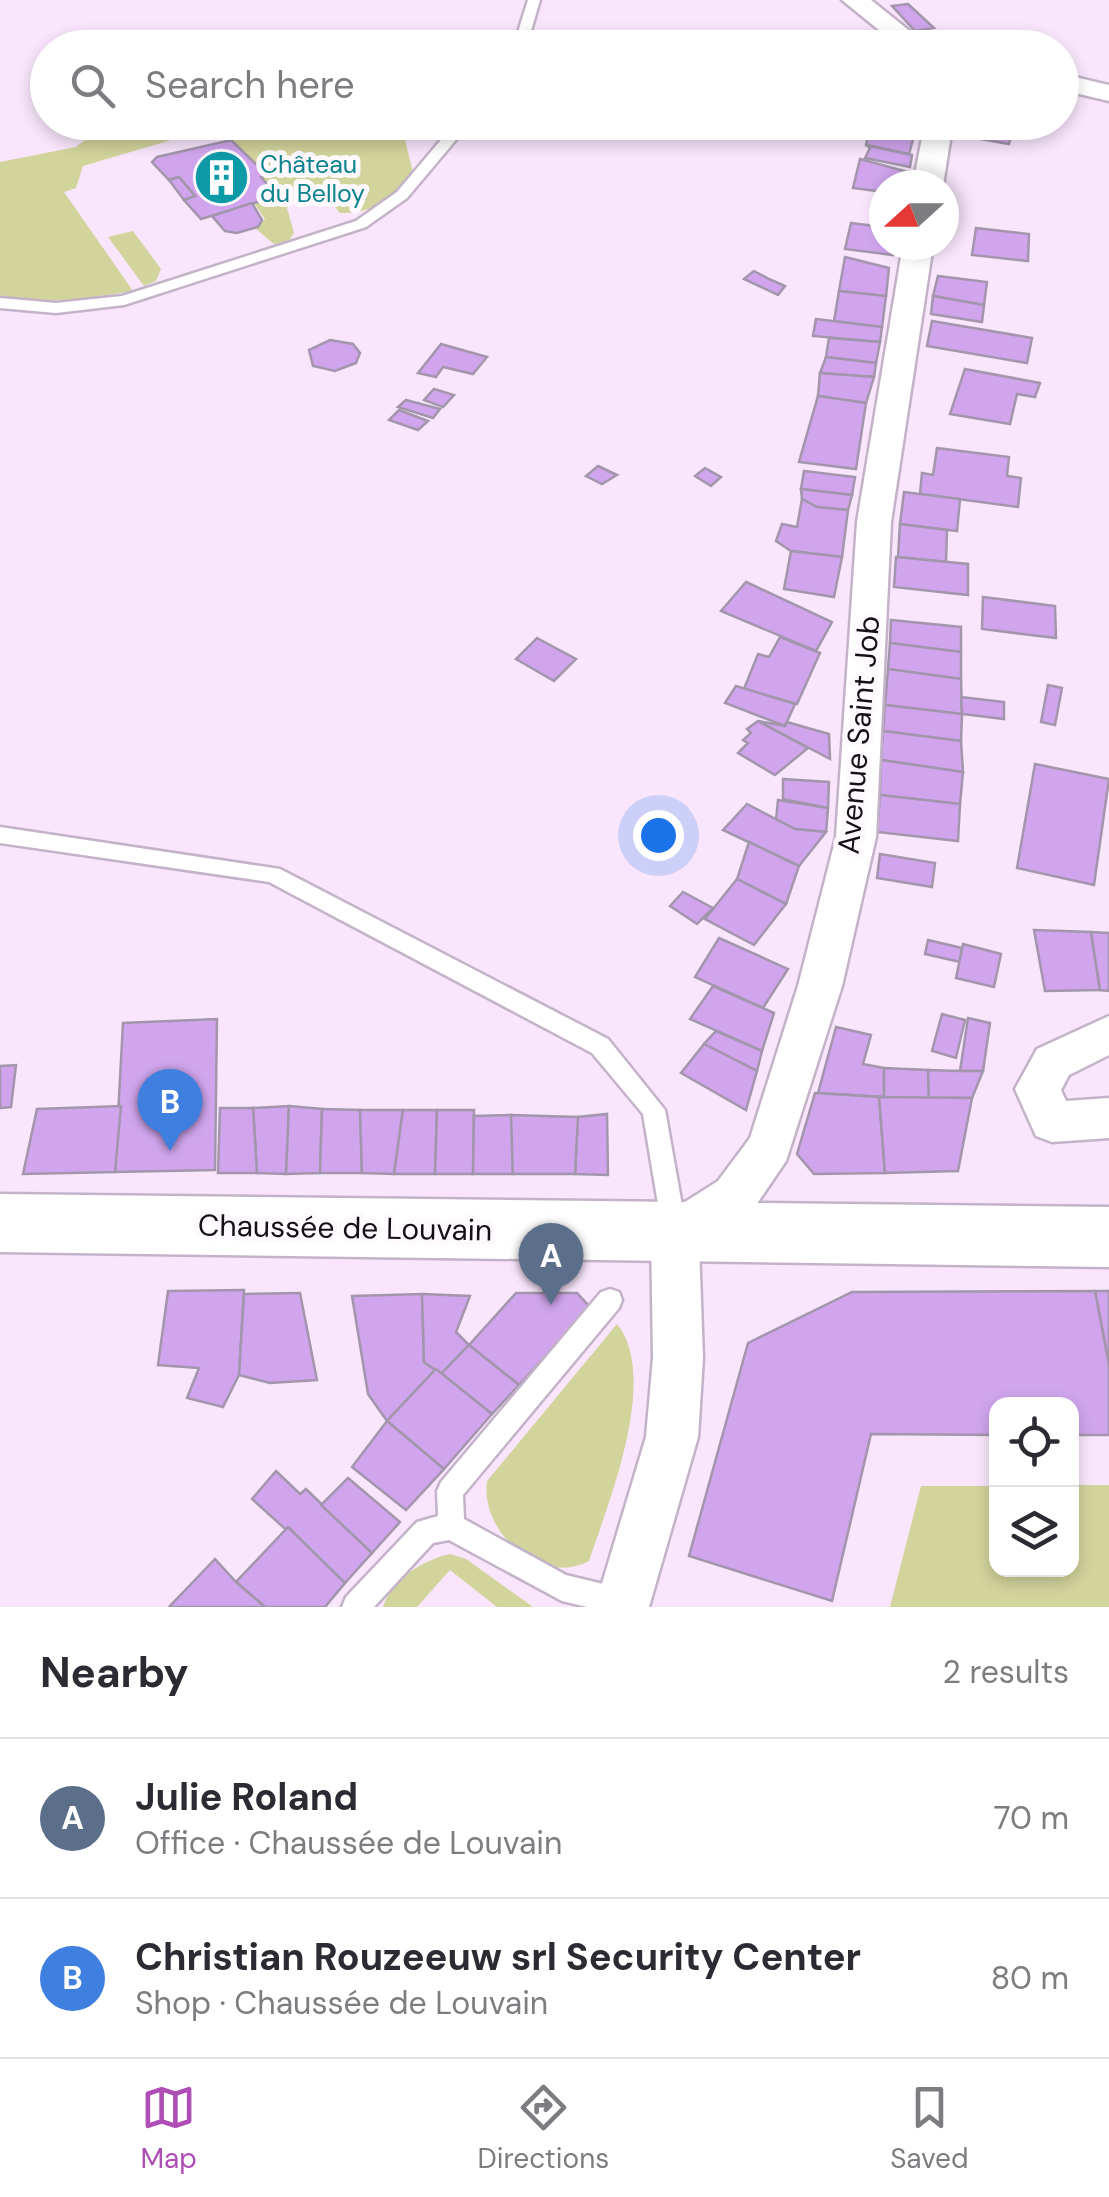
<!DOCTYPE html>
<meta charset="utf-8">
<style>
:root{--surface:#fff;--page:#f7f7f7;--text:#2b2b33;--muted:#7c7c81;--line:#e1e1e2;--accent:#ae4db5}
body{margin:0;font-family:"DM Sans",sans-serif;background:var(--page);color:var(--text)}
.controls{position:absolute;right:30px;bottom:30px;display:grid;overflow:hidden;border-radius:20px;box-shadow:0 5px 15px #0003}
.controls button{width:90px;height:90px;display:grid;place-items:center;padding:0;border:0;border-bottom:2px solid var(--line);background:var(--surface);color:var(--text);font:50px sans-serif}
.compass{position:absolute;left:869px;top:170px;width:90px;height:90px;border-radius:50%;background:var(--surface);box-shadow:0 5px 15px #0003;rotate:249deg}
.you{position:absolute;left:658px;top:835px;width:35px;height:35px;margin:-25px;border:8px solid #fff;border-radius:50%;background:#1a73e8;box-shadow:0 0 0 15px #1a73e833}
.badge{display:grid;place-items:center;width:65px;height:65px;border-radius:50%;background:var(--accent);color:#fff;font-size:32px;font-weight:700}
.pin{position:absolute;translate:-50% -82px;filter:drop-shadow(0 2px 5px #0008)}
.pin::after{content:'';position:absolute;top:52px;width:35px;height:30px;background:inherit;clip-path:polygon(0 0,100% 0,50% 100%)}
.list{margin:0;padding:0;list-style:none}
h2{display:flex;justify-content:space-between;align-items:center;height:130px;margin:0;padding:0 40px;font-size:42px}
h2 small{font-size:32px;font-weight:400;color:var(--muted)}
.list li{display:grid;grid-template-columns:65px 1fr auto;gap:30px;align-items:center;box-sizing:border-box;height:160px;padding:0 40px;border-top:2px solid var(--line)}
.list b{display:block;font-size:38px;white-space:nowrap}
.list p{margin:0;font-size:32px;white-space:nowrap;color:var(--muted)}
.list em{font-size:32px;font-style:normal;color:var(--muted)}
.icon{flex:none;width:55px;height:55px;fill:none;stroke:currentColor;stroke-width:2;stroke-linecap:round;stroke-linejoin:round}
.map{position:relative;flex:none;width:1109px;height:1607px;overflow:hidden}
.search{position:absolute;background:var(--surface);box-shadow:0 5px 15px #0003;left:30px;right:30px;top:30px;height:110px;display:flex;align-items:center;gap:25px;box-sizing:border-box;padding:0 35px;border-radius:55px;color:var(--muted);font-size:38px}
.sheet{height:450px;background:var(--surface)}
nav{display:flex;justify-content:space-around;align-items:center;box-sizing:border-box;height:140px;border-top:2px solid var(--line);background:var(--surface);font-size:28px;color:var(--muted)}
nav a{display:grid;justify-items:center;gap:5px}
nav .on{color:var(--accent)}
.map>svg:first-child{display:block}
.green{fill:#d1d49b}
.building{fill:#d0a5ed;stroke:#a396ac;stroke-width:2.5}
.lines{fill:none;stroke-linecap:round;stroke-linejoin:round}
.lane-casing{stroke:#c4b3c8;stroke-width:5}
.street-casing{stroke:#c4b3c8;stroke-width:5}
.secondary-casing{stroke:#c4b3c8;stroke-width:5}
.lane{fill:#fff;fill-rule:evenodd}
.street{fill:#fff;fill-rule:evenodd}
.secondary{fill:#fff;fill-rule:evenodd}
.labels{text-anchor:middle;stroke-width:10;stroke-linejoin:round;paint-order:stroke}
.far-culture-label{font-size:25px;fill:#0d838f;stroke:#fdf9fd;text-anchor:start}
.street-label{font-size:30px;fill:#150f16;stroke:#fdf9fd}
</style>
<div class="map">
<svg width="1109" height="1607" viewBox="0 0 1109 1607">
<rect width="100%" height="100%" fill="#f9e6fc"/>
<g class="green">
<polygon points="107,123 229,123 83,166 76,188 64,192 133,291 71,301 0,297 0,162 76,147"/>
<path d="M 262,123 L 388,123 L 403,132 L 413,172 C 396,199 372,214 340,213 L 324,193 L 295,200 L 287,208 L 294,233 L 288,242 L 274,244 L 256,229 L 265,219 L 254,203 L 278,195 L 262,177 L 267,174 L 229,137 L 264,127 Z"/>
<polygon points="133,231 161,269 156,281 144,286 108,237"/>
<path d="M 617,1324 C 660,1377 608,1504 589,1561 C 540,1587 480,1532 487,1481 Z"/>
<polygon points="1072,1485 1109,1485 1109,1607 890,1607 921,1486 996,1486 996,1570 1072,1570"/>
<path d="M 450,1554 L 466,1559 L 533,1607 L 497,1607 L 450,1570 L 417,1607 L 383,1607 C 392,1579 423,1560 450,1554 Z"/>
</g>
<g class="building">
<polygon points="908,4 934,28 915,31 892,6"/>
<polygon points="935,33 965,33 969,48 939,48"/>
<polygon points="965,33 994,34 999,48 969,48"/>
<polygon points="880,35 890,48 846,48 841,38"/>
<polygon points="897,122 917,122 914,136 894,133"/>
<polygon points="959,122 1035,122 1039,127 1011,135 1009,144 958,135"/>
<polygon points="869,130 914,136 909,154 866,145"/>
<polygon points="231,140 267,175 261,177 278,196 201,219 184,200 195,196 179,177 169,180 152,162 157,157"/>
<polygon points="866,145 912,155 910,167 865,158 870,148"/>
<polygon points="860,159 908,172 906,185 884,185 884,192 853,188"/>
<polygon points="179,177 195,196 184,200 169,180"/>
<polygon points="252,203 262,220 258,227 237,233 225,231 212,216"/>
<polygon points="851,223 884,227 884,245 895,245 893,255 845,249"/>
<polygon points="976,228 1029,234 1028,261 972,255"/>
<polygon points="845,257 889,268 886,296 839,291"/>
<polygon points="754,271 769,279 785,286 778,295 744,279"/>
<polygon points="938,276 987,282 984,305 933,296"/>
<polygon points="839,291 886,296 882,327 834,321"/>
<polygon points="933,296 984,305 982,322 931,314"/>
<polygon points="816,319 882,327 880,342 813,336"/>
<polygon points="932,321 1032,338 1027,363 927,346"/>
<polygon points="829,338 880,342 876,363 826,357"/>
<polygon points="330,340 353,344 360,353 356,363 335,371 313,366 309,350"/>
<polygon points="441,344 487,357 473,374 443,367 436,377 418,373"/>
<polygon points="826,357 876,363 874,377 820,373"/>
<polygon points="965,369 1040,383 1035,397 1017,394 1010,424 950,414"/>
<polygon points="820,373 874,377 866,403 818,396"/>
<polygon points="434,389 454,395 443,407 424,400"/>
<polygon points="818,396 866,403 856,469 799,462"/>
<polygon points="406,400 440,409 433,418 398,407"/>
<polygon points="399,410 428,421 418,430 389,420"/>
<polygon points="937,448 1009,457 1007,476 1021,478 1018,507 920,494 922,473 933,475"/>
<polygon points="598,466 617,475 602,484 586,476"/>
<polygon points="705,468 721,477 711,486 695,476"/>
<polygon points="804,471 855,477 852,495 801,489"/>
<polygon points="801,489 852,495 848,510 817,507 802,499"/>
<polygon points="904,492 960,499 957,531 900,524"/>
<polygon points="802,499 817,507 848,510 842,557 791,551 776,541 782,524 797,527"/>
<polygon points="900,524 947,530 946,562 898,557"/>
<polygon points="791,551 842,557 834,597 784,589"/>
<polygon points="896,557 968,564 968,595 894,587"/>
<polygon points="746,582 832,622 816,651 721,611"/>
<polygon points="983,597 1055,606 1056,638 982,629"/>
<polygon points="891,620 961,627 961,652 890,643"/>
<polygon points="780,637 820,653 797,704 744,689 758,654 769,657"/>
<polygon points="537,638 576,659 554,681 516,659"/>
<polygon points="890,643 961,652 961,679 888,669"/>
<polygon points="888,669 961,679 962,714 885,705"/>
<polygon points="1048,685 1062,688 1055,725 1041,722"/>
<polygon points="736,686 795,704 785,726 725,703"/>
<polygon points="961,697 1004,702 1004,719 962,714"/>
<polygon points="885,705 962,714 961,741 883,731"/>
<polygon points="758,721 808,748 775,775 738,753 748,743 743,740 751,733 747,729"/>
<polygon points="758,721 785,726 787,722 829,734 830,759"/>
<polygon points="883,731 961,741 963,772 881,760"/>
<polygon points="881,760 963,772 960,804 880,795"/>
<polygon points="1035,764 1109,779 1094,885 1017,868"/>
<polygon points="783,779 829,782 828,808 783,799"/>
<polygon points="880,795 960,804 958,841 877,832"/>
<polygon points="778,800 828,808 826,832 795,829 776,820"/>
<polygon points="747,804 795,829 826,832 799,866 723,830"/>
<polygon points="749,842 799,866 786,904 737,879"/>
<polygon points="880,854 935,863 932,887 877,878"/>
<polygon points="737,879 786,904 754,945 705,919"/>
<polygon points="683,892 713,908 697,924 670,906"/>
<polygon points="1034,930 1091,932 1100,990 1045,991"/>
<polygon points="1091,932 1109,933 1109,991 1100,990"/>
<polygon points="719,938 788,969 763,1008 695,977"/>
<polygon points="928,940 962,948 960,962 925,954"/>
<polygon points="963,944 1001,954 994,987 956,978"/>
<polygon points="713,986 774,1013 762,1051 690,1019"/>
<polygon points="942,1014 965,1020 956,1058 932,1051"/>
<polygon points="968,1018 990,1023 983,1071 960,1071"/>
<polygon points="217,1019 215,1170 115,1172 123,1023"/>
<polygon points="836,1027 871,1035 863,1064 884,1068 884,1097 818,1093"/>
<polygon points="716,1031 762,1051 757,1071 704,1044"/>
<polygon points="704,1044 757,1071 746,1110 681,1073"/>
<polygon points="16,1065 11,1107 0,1108 0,1066"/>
<polygon points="884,1068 928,1070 929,1098 884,1097"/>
<polygon points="928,1070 960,1071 983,1071 972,1098 929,1098"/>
<polygon points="815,1093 879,1097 885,1173 814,1174 797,1154"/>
<polygon points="879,1097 972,1098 958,1171 885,1173"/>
<polygon points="121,1106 115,1172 23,1174 37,1109"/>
<polygon points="289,1106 286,1174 257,1173 253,1108"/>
<polygon points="289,1106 322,1109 320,1173 286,1174"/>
<polygon points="220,1108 253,1108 257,1173 218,1173"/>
<polygon points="322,1109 360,1110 362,1173 320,1173"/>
<polygon points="360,1110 403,1110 394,1174 362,1173"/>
<polygon points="403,1110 437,1110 435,1174 394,1174"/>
<polygon points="437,1110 474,1110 473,1174 435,1174"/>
<polygon points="607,1114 608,1175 575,1174 578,1117"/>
<polygon points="511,1115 513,1174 473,1174 474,1116"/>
<polygon points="511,1115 578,1117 575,1174 513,1174"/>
<polygon points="244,1290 239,1375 223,1407 187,1398 199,1368 158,1365 168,1291"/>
<polygon points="1095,1291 1109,1291 1109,1365"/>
<polygon points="1095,1291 1109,1365 1109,1435 1072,1435 1072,1404 996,1404 996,1435 871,1434 832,1601 689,1556 748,1343 852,1292"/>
<polygon points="300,1293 317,1380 270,1383 239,1375 244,1294"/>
<polygon points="516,1293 577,1293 590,1307 519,1385 469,1345"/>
<polygon points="422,1294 424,1362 436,1369 387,1421 368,1394 352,1296"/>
<polygon points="422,1294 470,1296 456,1332 469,1345 441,1374 424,1362"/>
<polygon points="469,1345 519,1385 492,1414 441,1374"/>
<polygon points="436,1369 492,1414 444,1469 387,1421"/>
<polygon points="387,1421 444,1469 406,1510 352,1467"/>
<polygon points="276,1471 300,1494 306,1489 372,1553 345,1583 252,1499"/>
<polygon points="348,1478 400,1522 372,1553 321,1505"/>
<polygon points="288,1527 345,1583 325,1607 265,1607 236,1582"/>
<polygon points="215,1559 236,1582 265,1607 169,1607"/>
</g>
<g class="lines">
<defs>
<g id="lane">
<polygon points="528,0 540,0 526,48 513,48"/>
<polygon points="456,122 471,122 407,198 366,227 124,305 56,313 0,308 0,298 56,303 122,296 356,221 397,192"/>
<polygon points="0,827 280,869 608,1039 665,1110 686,1228 682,1236 674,1239 666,1236 662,1228 643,1114 592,1053 269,882 0,843"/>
<polygon points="610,1289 619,1292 622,1300 619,1308 463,1495 464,1519 566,1575 632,1591 636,1601 633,1607 587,1607 562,1601 449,1540 433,1543 374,1607 342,1607 346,1597 417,1522 438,1516 437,1491 441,1482 601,1292"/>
</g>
<g id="street">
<polygon points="842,0 871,0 931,48 901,48"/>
<polygon points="1062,74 1109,85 1109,101 1062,90"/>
<polygon points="925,122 953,122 943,185 913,185"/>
<polygon points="903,245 933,245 891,522 876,837 842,986 786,1161 752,1211 699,1244 703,1358 698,1437 649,1607 595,1607 646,1437 653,1358 651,1234 658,1219 718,1181 750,1138 798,986 836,837 857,522"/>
<polygon points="1109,1016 1109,1055 1069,1075 1061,1090 1066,1101 1109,1098 1109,1138 1052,1142 1036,1136 1015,1089 1037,1049"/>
</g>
<polygon id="secondary" points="0,1194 1109,1207 1109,1267 0,1252"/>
</defs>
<use href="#lane" class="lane-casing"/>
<use href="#street" class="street-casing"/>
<use href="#secondary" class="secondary-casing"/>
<use href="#lane" class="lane"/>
<use href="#street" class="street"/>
<use href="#secondary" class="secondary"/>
</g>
<defs>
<symbol id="building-disc" viewBox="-11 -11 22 22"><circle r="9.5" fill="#0f9aa8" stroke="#fdf9fd"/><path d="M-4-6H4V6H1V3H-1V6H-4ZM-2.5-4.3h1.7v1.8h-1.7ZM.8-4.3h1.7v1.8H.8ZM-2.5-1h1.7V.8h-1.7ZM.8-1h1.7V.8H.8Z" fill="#fff"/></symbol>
</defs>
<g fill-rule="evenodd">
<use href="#building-disc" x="190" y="146" width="63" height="63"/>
</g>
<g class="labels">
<g class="far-culture-label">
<text x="260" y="173">Château<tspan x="260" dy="29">du Belloy</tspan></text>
</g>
<g class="street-label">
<text transform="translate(859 735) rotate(-85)" y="10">Avenue Saint Job</text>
<text transform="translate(345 1228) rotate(1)" y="10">Chaussée de Louvain</text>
</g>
</g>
</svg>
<div class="controls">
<button><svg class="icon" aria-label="locate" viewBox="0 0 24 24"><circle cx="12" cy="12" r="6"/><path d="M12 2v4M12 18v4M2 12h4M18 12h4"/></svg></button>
<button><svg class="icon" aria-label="layers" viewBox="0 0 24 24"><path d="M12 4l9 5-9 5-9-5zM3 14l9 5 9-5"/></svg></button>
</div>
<svg class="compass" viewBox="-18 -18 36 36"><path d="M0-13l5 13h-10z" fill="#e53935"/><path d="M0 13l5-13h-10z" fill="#7c7c81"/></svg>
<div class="you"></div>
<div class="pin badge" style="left:551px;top:1305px;background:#5c6f8a">A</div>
<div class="pin badge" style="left:170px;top:1151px;background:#3f7fe0">B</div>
<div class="search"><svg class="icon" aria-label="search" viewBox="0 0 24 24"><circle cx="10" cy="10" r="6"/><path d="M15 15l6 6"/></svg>Search here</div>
</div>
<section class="sheet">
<h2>Nearby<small>2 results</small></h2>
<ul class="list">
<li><span class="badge" style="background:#5c6f8a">A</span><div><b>Julie Roland</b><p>Office · Chaussée de Louvain</p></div><em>70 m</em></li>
<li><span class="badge" style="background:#3f7fe0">B</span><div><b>Christian Rouzeeuw srl Security Center</b><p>Shop · Chaussée de Louvain</p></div><em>80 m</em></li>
</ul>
</section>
<nav>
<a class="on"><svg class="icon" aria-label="map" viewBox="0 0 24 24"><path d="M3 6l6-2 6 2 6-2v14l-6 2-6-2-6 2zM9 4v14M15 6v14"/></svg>Map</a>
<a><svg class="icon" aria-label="directions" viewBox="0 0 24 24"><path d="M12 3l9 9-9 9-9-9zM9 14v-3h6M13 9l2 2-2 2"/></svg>Directions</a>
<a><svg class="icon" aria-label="saved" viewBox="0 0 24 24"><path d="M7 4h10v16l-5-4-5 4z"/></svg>Saved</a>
</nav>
